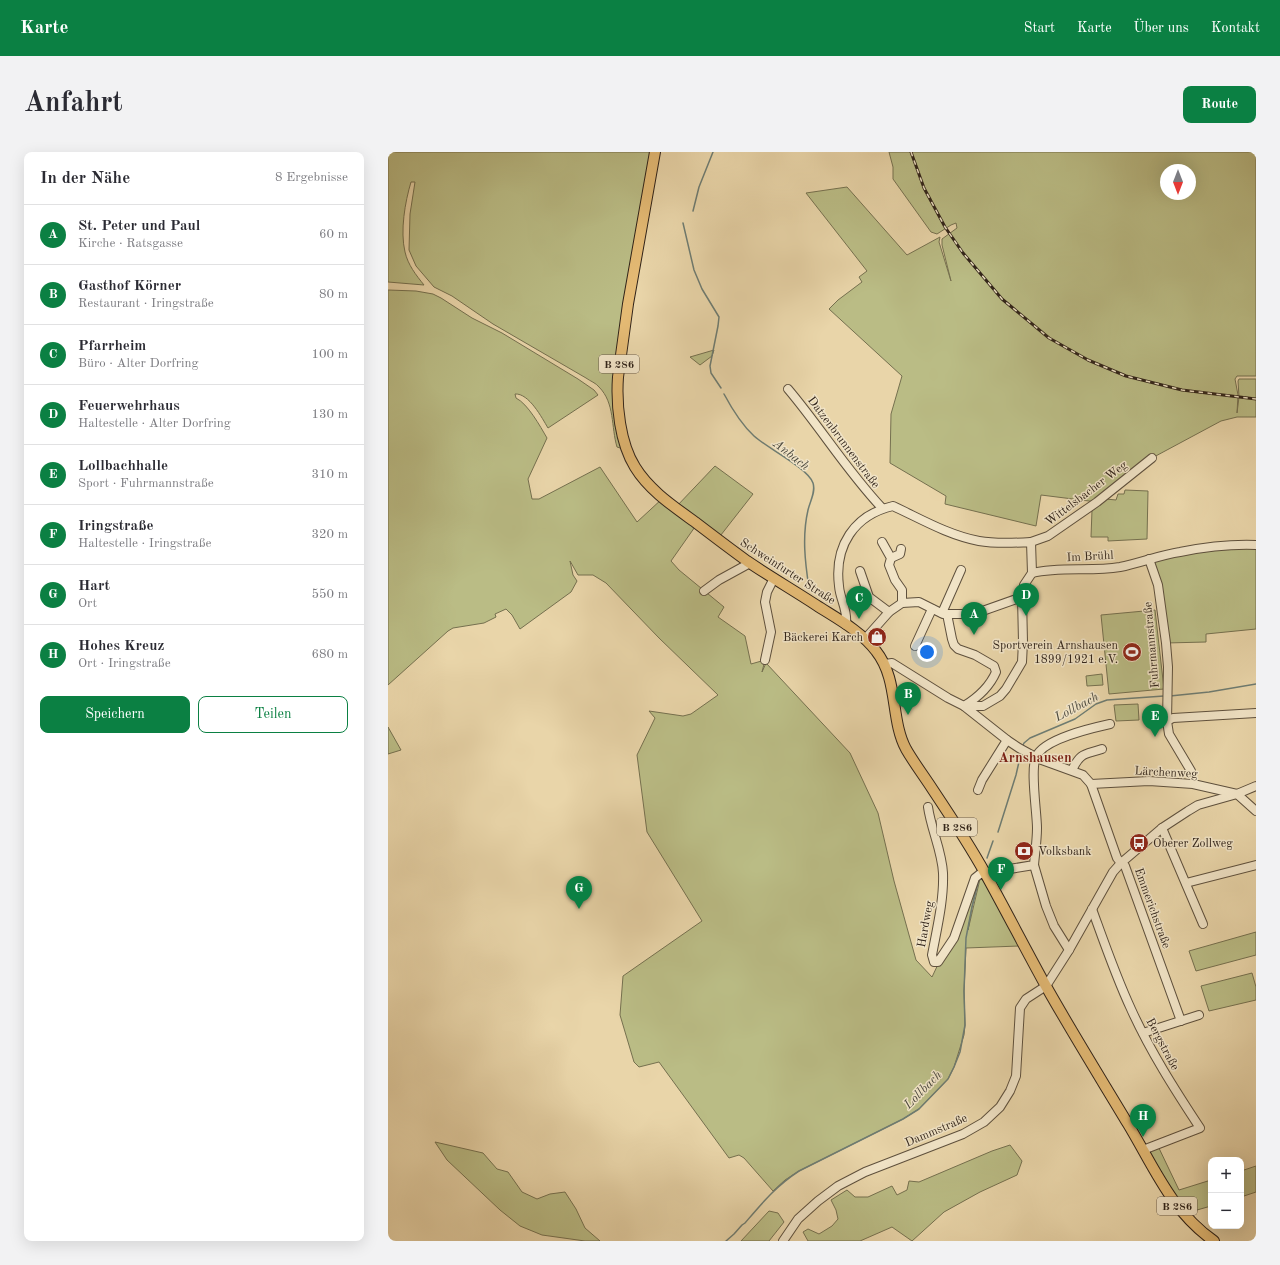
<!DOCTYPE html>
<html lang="de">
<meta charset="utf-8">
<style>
:root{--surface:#fff;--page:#f2f2f3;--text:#2b2b33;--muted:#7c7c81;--line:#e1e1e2;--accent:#0b8043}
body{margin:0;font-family:"Old Standard TT",serif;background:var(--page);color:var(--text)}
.controls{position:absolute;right:12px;bottom:12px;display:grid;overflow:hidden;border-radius:8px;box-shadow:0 4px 16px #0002}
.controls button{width:36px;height:36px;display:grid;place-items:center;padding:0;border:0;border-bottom:1px solid var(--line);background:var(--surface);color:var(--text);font:20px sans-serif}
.compass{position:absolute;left:772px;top:12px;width:36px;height:36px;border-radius:50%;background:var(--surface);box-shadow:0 4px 16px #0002;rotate:180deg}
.you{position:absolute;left:539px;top:500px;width:14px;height:14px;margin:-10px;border:3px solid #fff;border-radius:50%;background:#1a73e8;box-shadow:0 0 0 6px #1a73e833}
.badge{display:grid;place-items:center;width:26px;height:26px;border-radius:50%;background:var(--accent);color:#fff;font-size:13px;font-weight:700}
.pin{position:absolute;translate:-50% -33px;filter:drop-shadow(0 1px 2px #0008)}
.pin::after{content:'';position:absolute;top:21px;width:14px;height:12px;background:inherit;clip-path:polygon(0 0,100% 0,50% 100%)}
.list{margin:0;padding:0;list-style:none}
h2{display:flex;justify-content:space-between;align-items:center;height:52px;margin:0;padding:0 16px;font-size:17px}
h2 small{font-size:13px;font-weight:400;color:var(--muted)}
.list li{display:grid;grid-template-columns:26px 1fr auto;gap:12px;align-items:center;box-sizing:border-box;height:60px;padding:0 16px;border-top:1px solid var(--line)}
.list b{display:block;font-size:15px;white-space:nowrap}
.list p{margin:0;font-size:13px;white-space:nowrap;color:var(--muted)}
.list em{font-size:13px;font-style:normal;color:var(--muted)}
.actions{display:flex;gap:8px;padding:12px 16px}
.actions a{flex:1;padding:9px 0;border:1px solid var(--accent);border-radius:8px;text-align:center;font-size:14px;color:var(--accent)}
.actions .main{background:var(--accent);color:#fff}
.map{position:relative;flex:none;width:868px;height:1089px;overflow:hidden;border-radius:8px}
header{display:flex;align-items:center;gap:24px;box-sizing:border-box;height:56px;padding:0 20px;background:var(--accent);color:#fff}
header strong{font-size:19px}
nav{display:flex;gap:22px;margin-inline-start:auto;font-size:14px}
.intro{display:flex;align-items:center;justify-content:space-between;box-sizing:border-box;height:96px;padding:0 24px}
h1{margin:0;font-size:28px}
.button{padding:10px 18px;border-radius:8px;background:var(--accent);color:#fff;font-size:14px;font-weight:700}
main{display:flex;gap:24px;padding:0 24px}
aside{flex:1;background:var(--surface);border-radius:8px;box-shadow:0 4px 16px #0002}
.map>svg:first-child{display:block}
.green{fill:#babc85;stroke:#75704f;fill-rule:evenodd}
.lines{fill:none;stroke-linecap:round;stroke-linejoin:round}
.stream{stroke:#6e7c72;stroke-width:1.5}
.minor-casing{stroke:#5e503d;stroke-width:10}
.major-casing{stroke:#302319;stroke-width:12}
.minor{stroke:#f1e4c7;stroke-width:8}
.major{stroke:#e4ba74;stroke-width:10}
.rail-casing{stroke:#302319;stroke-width:3}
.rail{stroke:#f1e4c7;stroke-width:1.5;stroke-dasharray:4.5;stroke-linecap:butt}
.labels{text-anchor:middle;stroke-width:3;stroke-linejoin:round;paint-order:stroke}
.shield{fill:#f1e4c7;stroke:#6a5d4d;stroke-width:1}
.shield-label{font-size:11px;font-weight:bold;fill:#302319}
.street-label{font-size:12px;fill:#302319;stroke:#f1e4c7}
.poi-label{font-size:12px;fill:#302319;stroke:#f1e4c7;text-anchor:end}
.water-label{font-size:13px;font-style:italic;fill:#4a483e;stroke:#f1e4c7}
.quarter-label{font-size:14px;font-weight:bold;fill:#7a1f14;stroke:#f1e4c7}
</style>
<header>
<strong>Karte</strong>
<nav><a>Start</a><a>Karte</a><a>Über uns</a><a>Kontakt</a></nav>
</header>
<div class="intro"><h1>Anfahrt</h1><a class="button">Route</a></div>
<main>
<aside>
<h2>In der Nähe<small>8 Ergebnisse</small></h2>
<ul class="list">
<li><span class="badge">A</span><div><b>St. Peter und Paul</b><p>Kirche · Ratsgasse</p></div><em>60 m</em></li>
<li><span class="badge">B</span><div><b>Gasthof Körner</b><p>Restaurant · Iringstraße</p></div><em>80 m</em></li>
<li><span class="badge">C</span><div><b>Pfarrheim</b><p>Büro · Alter Dorfring</p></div><em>100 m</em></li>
<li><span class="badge">D</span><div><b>Feuerwehrhaus</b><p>Haltestelle · Alter Dorfring</p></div><em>130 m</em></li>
<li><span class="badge">E</span><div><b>Lollbachhalle</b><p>Sport · Fuhrmannstraße</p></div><em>310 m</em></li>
<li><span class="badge">F</span><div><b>Iringstraße</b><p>Haltestelle · Iringstraße</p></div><em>320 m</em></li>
<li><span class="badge">G</span><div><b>Hart</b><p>Ort</p></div><em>550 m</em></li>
<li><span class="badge">H</span><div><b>Hohes Kreuz</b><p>Ort · Iringstraße</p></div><em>680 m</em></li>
</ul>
<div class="actions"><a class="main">Speichern</a><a>Teilen</a></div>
</aside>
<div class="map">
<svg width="868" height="1089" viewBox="0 0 868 1089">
<rect width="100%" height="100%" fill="#e9d5a9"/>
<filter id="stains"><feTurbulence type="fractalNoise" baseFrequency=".005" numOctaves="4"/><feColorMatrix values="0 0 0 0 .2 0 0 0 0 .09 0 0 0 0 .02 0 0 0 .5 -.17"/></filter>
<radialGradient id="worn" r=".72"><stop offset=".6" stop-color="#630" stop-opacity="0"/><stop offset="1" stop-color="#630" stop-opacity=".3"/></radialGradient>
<g class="green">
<path d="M 0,0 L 263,0 L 235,158 L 226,218 L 234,295 L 232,296 L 229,295 C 223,275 227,251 211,235 C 208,231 202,229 198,226 L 105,172 L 64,144 L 46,135 L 28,114 L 21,98 L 22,62 L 27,30 L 23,30 C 17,50 12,79 17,100 C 20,113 28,123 36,133 L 0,130 Z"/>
<path d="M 501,0 L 868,0 L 868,224 L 849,224 L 847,227 L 850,243 L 849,261 L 851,245 L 850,229 L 851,227 L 868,227 L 868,265 L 849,265 L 833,269 L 764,306 L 709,350 L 653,343 L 648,374 L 557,352 L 558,344 L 502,311 L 503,262 L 514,224 L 441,157 L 450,148 L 474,130 L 471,125 L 479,119 L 418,41 L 459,35 L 519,103 L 552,85 L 551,90 L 563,129 L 554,93 L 554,87 L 569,76 L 568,71 L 563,73 L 549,82 L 543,80 L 505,27 L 505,15 ZM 778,18 L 802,18 L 802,42 L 778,42 Z"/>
<path d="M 0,138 L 28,139 L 45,142 L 53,146 L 84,166 L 114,181 L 190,227 L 206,238 L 210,243 L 160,276 C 154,266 141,241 127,242 L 128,246 C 140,252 152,274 159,286 L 140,327 L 144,347 L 151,347 L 212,315 L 249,370 L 275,346 L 288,355 L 327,314 L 365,342 L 329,388 L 309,372 L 283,409 L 291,418 L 336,455 L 330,465 L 357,484 L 363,512 L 377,508 L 374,520 L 378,511 L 462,601 L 490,661 L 506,729 L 528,808 L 544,825 L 591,726 L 584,755 L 580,778 L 592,727 L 595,728 L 631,794 L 578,796 L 576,839 L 577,873 L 576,883 L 566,915 L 560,927 L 531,957 L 515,967 L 411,1019 L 397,1028 L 385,1039 L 356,1006 L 351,1003 L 341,1006 L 271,910 L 251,915 L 246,910 L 232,863 L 235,824 L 314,769 L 259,680 L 249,603 L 267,566 L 261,559 L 295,564 L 303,562 L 330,543 L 271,486 L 218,431 L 205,423 L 190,423 L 182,409 L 185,423 L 189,429 L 183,440 L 132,477 L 124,463 L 118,457 L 107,462 L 108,465 L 96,471 L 65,476 L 60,479 L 0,533 Z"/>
<polygon points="326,198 324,204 312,213 302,205"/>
<polygon points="737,338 760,339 759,387 720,389 720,385 703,385 704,358 718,347 728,348 730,342 736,342"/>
<polygon points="868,393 868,477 818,482 818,490 778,491 761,407"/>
<polygon points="767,458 776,537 721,542 713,463"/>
<polygon points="714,522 715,533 699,534 698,524"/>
<polygon points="750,552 751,568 728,569 726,553"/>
<polygon points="0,575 13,598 0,602"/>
<polygon points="868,780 868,803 808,819 801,799"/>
<polygon points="864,821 868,835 868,848 821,859 813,834"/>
<polygon points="47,990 95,1001 109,1017 120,1020 134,1040 149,1047 162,1042 177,1040 188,1057 197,1076 212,1089 197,1089 154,1083 132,1074 112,1058 59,1008"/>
<polygon points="769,992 791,1038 823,1028 823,1054 795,1062 755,998"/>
<polygon points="622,993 634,1009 629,1023 592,1040 556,1060 524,1089 504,1075 472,1089 420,1089 415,1080 420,1077 431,1082 444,1074 450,1067 448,1058 443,1048 459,1038 467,1045 480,1045 504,1034 509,1043 519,1038 521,1029 531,1030 604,999"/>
<polygon points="868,1014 868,1040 853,1045 853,1019"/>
<polygon points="381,1059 390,1061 396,1070 381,1089 353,1089"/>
</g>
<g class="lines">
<g class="stream">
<polyline points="305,59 311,35 325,0"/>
<polyline points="295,71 306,118 314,137 331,165 330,174 322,214 323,221 333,236"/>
<path d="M 336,242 C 344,257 353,272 366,284 C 379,296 420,316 425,331 C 428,340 422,349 420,358 C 414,384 417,410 421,436"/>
<polyline points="782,544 821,540 868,532"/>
<polyline points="634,595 636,591 642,586 687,567 708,552 719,548 776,544"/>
<polyline points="610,680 628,623 633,601"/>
<polyline points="599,706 605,689"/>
<path d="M 338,1089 L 346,1082 L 354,1073 L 357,1071 C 375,1050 388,1034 411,1019 L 515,967 L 531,957 L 560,927 L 566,915 L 572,900 L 577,873 L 576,839 L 578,786 L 584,755 L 591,727"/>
</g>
<defs>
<g id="minor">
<path d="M 400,237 C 433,276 459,319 494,356"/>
<polyline points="494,390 503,406 501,413 507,428 514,438 514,451"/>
<polyline points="643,390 660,384 709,350 764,306"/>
<polyline points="503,406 512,402 513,397"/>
<polyline points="761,407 770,433 778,491 780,515 779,569 781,582 803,619"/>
<polyline points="472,419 481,445 501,460"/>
<path d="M 644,421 C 673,414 703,420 732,415 C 752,411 772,403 792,400 C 817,395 842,392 868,393"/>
<polyline points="316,439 331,428 362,411"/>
<polyline points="554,461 573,418"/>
<path d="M 559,462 L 564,487 L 566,493 L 570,497 L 587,503 L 606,514 L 608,520 C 602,534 589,546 576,554 L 619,588 L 631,596 L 651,607 L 695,623 L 703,632 L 729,706 L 733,711 L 737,714 L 793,869"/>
<path d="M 458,473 C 460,457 452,448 451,434 C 446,394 466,363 505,354 C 533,367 560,383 591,389 C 608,392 626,391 643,390 L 644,421 L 636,433 L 634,445 L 635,490 L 634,510 L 618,537 L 612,544 L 595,554 L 576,554 L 560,546 L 504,511 L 497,512"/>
<polyline points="477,487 501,460 514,451 531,450 555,462 586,462 634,445"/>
<polyline points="527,494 544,457"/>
<polyline points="377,508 383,480 377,450 379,440 386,426"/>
<polyline points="779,569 785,566 868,561"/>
<path d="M 684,618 C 693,600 696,603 714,597"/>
<polyline points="703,632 761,629 805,632 849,642 868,659"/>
<polyline points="590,638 594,628 619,588"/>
<path d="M 540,655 C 543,677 554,699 555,721 C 556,748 549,776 544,803 L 546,810 L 550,810 L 566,786 L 587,726 L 592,722 L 597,721 L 646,713 C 647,701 649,688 649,676 C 649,661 642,617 648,605 C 655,587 704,576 722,572"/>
<polyline points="774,676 815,772"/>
<polyline points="646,713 658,754 666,774 681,798"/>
<polyline points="798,731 868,713"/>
<path d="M 704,757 C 716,790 728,825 743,857 C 762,899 787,938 812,976 L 755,998"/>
<polyline points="755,881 811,863"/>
<polyline points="395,1089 410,1067 430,1049 450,1034 477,1020 575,982 596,970 612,955 622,939 628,924 632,856 638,847 658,834 681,798 725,720 733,711 774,676 800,659 810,653 849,642 868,634"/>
</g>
<path id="major" d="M 267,0 L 240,152 L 230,225 C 228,253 232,291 247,315 C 261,338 285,354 307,370 C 324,383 341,396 359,409 C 381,424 405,438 428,453 C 448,466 473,479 488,499 C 511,528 502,567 518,597 C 526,611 536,624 545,638 C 563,665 581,692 597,721 C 618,759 638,798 659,836 C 685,882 713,927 740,972 C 766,1015 783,1059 826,1089"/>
</defs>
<use href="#minor" class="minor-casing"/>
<use href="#major" class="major-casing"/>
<use href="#minor" class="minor"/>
<use href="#major" class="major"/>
<defs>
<polyline id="rail" points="523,0 536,36 557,75 575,101 614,147 661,186 700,208 738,224 794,238 868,247"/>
</defs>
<use href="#rail" class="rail-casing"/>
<use href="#rail" class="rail"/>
</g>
<defs>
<symbol id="shop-disc" viewBox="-11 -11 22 22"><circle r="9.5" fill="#8f2418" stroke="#f1e4c7"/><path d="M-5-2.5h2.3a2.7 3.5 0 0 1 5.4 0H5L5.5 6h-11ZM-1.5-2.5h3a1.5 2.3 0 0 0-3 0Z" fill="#fff"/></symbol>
<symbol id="stadium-disc" viewBox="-11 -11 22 22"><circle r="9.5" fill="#8f2418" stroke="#f1e4c7"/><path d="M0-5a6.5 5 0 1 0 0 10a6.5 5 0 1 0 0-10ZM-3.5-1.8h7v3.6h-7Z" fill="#fff"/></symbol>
<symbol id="bus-disc" viewBox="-11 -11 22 22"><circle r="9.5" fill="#8f2418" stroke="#f1e4c7"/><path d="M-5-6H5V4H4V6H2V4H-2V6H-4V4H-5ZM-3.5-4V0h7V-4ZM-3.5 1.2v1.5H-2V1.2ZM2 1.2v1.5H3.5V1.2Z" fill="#fff"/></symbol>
<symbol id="bank-disc" viewBox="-11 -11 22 22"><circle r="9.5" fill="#8f2418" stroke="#f1e4c7"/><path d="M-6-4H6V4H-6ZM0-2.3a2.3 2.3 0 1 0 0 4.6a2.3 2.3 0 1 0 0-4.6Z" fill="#fff"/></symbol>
</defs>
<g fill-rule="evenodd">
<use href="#shop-disc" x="478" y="474" width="22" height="22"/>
<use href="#stadium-disc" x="733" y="489" width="22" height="22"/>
<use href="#bus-disc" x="740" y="680" width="22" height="22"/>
<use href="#bank-disc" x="625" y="688" width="22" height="22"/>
</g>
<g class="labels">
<g class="shield">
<rect x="211" y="203" width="40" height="18" rx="3"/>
<rect x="549" y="666" width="40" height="18" rx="3"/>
<rect x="769" y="1045" width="40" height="18" rx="3"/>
</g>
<g class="shield-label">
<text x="231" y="216">B 286</text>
<text x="569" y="679">B 286</text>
<text x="789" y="1058">B 286</text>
</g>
<g class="street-label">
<text transform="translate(456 290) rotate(53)" y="4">Datzenbrunnenstraße</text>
<text transform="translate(698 341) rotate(-37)" y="4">Wittelsbacher Weg</text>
<text transform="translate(702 404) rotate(-3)" y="4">Im Brühl</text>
<text transform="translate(400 419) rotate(33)" y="4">Schweinfurter Straße</text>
<text transform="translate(763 493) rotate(-95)" y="4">Fuhrmannstraße</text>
<text transform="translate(778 620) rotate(3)" y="4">Lärchenweg</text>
<text transform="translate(765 756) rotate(70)" y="4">Emmerichstraße</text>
<text transform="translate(537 772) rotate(-80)" y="4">Hardweg</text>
<text transform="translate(775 892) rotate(62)" y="4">Bergstraße</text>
<text transform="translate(548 978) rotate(-23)" y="4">Dammstraße</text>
</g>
<g class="poi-label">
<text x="475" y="489">Bäckerei Karch</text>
<text x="730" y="497">Sportverein Arnshausen<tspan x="730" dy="14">1899/1921 e.V.</tspan></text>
<text x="765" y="695" text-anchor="start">Oberer Zollweg</text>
<text x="650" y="703" text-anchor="start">Volksbank</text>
</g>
<g class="water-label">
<text transform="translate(404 302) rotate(38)" y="5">Anbach</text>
<text transform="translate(688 554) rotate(-28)" y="5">Lollbach</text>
<text transform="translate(534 937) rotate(-45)" y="5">Lollbach</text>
</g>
<g class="quarter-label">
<text x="647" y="610">Arnshausen</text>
</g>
</g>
<rect width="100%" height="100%" filter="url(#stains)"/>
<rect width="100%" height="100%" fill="url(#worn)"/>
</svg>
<div class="controls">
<button>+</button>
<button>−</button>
</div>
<svg class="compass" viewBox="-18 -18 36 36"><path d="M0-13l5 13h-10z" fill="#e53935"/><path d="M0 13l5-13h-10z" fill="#7c7c81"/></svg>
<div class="you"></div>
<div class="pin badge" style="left:586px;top:483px">A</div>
<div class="pin badge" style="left:520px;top:563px">B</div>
<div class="pin badge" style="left:471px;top:467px">C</div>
<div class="pin badge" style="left:638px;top:464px">D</div>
<div class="pin badge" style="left:767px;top:585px">E</div>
<div class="pin badge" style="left:613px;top:738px">F</div>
<div class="pin badge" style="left:191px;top:757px">G</div>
<div class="pin badge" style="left:755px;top:985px">H</div>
</div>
</main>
